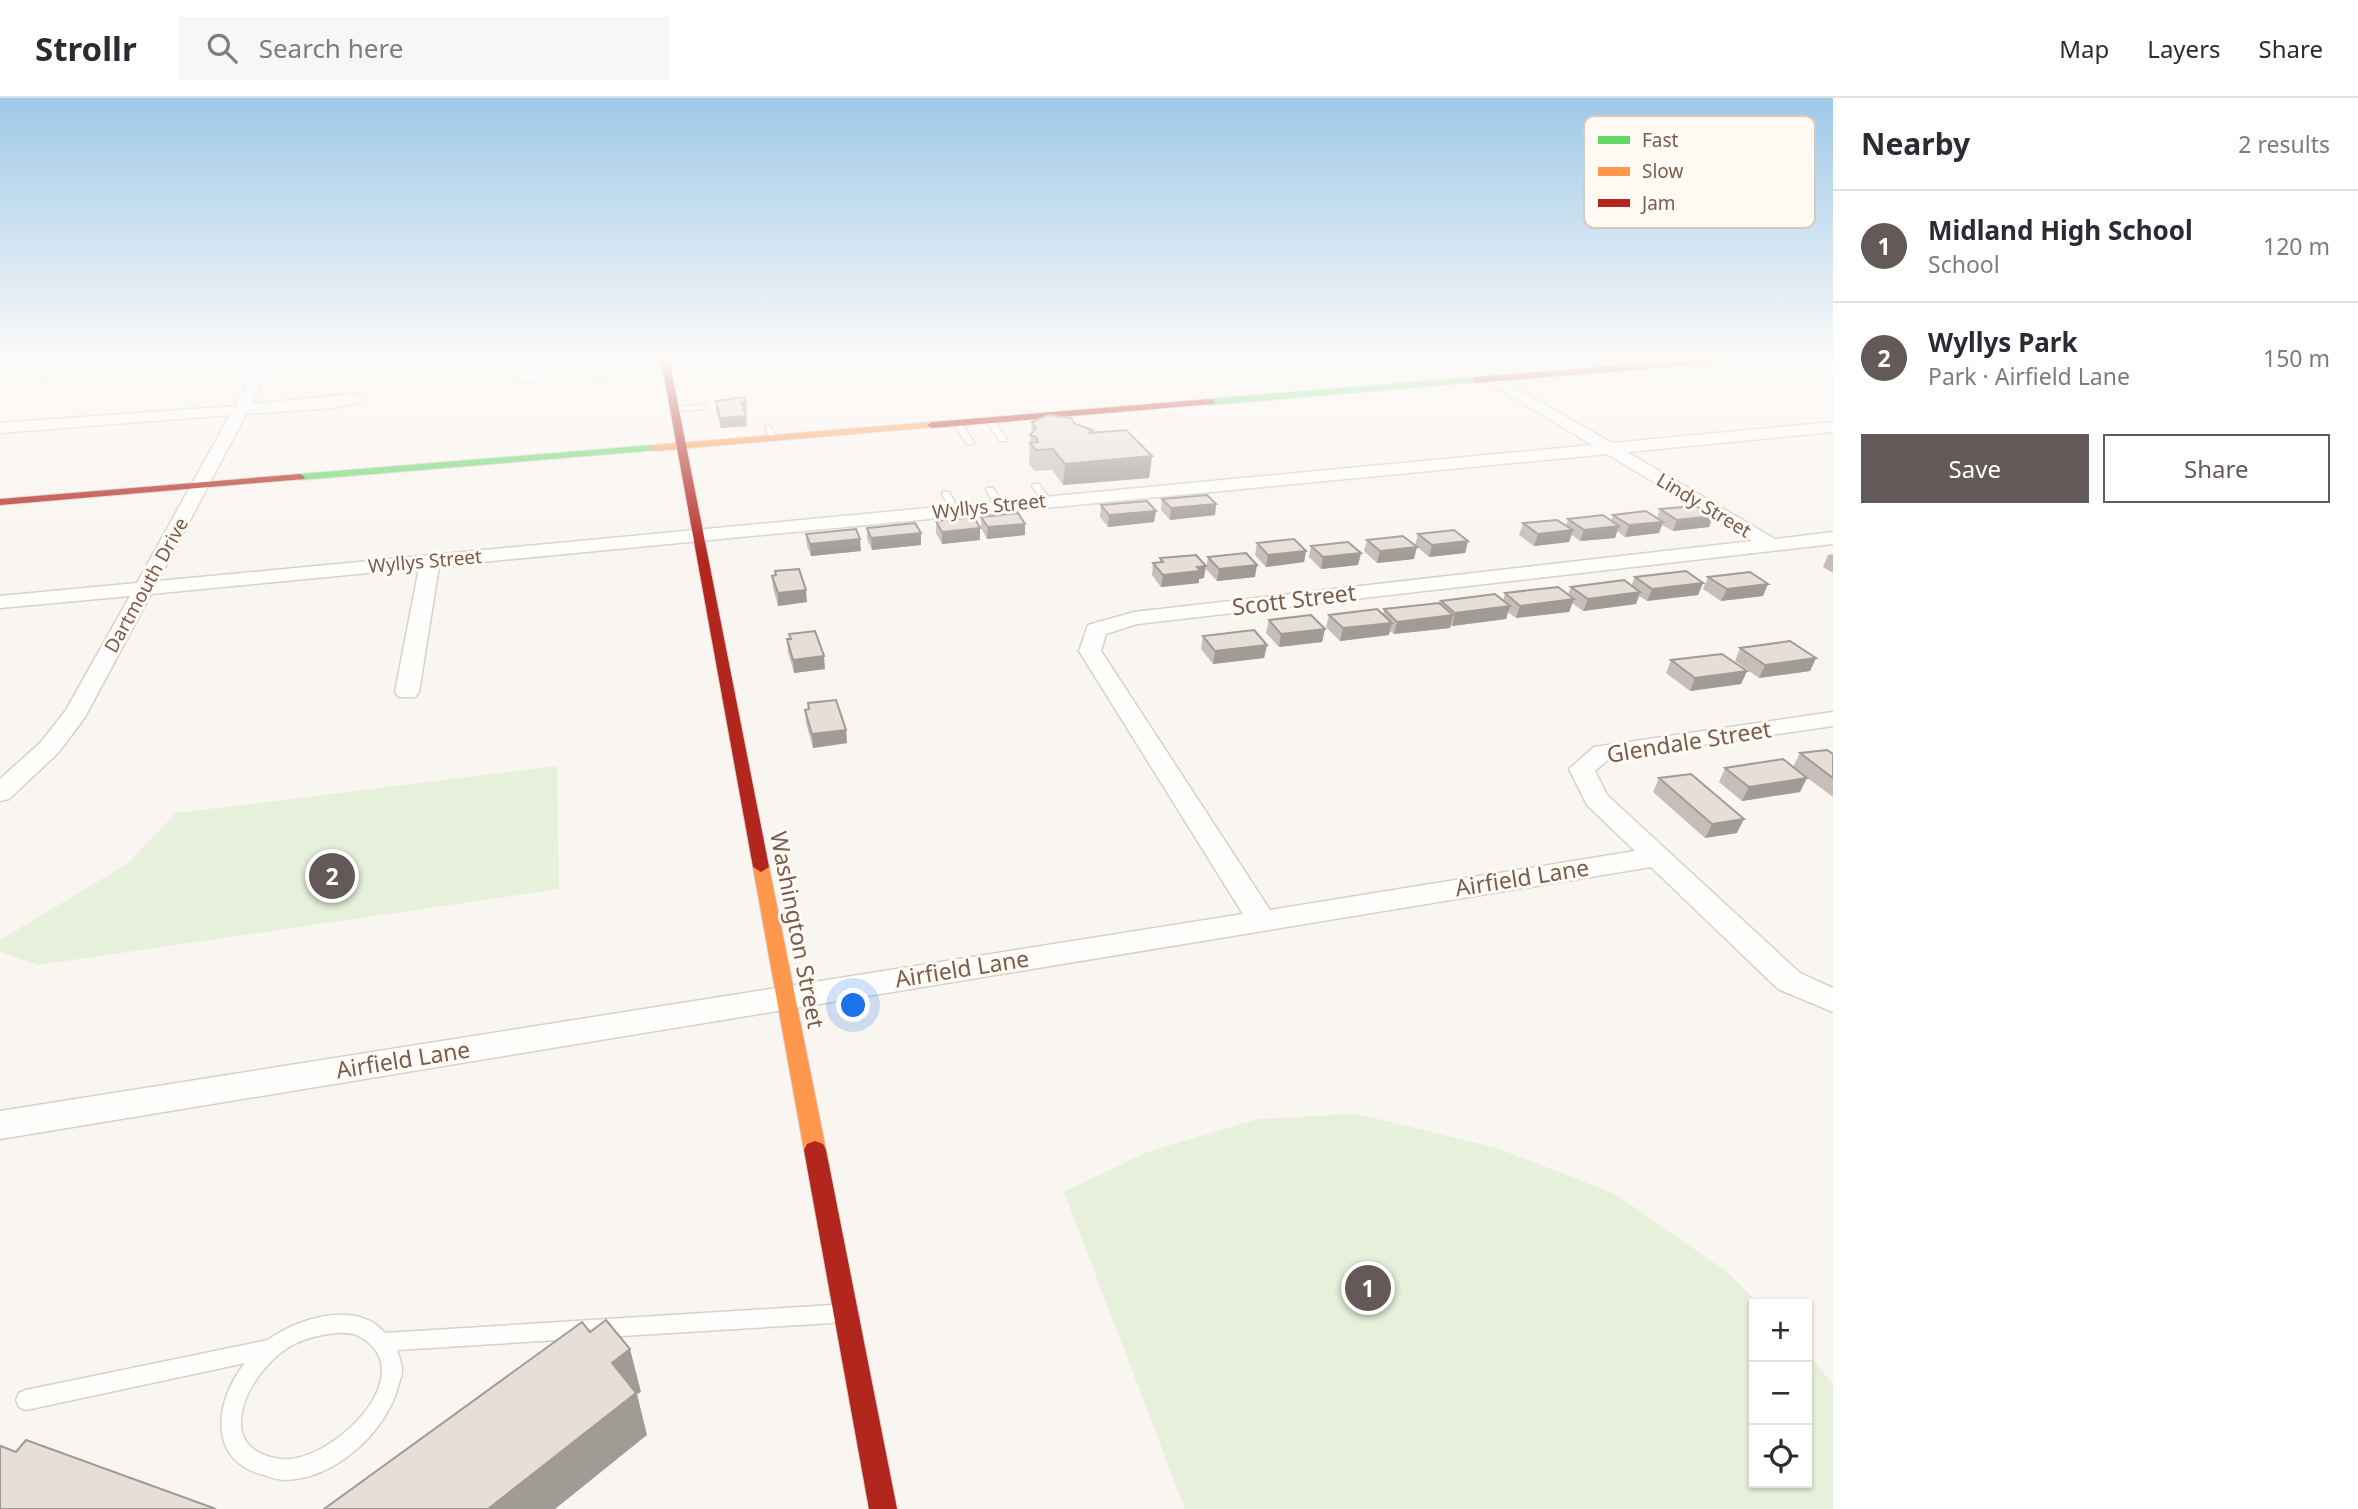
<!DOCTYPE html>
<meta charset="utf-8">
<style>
:root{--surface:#fff;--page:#f7f7f7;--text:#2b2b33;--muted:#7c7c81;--line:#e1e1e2;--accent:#625958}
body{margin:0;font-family:"Noto Sans",sans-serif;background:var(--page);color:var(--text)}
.controls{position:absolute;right:21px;bottom:21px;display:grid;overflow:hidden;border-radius:0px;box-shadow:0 2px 5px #0004}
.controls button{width:63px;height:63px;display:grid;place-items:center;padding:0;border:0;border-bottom:2px solid var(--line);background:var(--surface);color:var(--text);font:35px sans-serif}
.you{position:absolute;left:854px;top:908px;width:24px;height:24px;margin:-18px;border:5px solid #fff;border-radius:50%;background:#1a73e8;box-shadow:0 0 0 10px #1a73e833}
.badge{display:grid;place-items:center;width:46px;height:46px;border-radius:50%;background:var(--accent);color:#fff;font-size:23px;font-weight:700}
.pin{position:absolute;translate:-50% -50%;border:4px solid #fff;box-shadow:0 2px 7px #0006}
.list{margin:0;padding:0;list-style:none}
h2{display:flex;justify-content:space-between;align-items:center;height:91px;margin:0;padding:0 28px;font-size:30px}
h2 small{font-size:23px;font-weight:400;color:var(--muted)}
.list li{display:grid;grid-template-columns:46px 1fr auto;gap:21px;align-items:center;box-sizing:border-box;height:112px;padding:0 28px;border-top:2px solid var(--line)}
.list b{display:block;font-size:26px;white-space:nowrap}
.list p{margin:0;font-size:23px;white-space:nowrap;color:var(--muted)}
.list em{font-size:23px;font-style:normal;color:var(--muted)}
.actions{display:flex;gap:14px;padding:21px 28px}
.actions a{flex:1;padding:16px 0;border:2px solid var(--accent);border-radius:0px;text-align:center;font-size:24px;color:var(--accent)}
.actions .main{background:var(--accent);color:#fff}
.icon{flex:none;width:38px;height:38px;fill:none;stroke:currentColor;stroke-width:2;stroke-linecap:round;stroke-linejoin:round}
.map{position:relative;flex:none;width:1833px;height:1411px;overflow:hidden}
header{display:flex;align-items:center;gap:42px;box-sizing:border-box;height:98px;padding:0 35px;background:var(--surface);border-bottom:2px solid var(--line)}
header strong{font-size:33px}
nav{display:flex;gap:38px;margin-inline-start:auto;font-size:24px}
.search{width:490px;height:63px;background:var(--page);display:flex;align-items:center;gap:18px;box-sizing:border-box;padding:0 24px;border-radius:0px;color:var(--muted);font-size:26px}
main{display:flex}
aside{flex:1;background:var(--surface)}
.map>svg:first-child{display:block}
.green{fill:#e7f0db}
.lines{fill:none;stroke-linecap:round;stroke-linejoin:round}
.lane-casing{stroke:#d7d1cb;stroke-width:3}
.street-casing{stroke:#d7d1cb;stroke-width:3}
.fast-casing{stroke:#d9d2cb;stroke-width:2}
.slow-casing{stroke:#d9d2cb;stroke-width:2}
.jam-casing{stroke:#d9d2cb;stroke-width:2}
.lane{fill:#fefefd;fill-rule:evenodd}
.street{fill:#fefefd;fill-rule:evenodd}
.fast{fill:#63d668;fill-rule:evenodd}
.slow{fill:#ff974d;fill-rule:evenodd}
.jam{fill:#b3261e;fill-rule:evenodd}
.wall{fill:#c6bfb9}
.shaded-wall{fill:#a19b96}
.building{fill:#e6ded7;stroke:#a19b96;stroke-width:2}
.labels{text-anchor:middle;stroke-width:6;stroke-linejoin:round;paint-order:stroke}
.far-street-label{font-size:19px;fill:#7a5c4d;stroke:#fffaf3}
.street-label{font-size:23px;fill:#7a5c4d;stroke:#fffaf3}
.key{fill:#fffaf3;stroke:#d7cbc1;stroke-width:2}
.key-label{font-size:19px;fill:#7a5c4d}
</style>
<header>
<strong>Strollr</strong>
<div class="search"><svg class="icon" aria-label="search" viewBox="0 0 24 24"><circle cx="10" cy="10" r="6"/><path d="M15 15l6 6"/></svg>Search here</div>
<nav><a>Map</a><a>Layers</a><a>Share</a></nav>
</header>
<main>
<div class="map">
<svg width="1833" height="1411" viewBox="0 0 1833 1411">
<rect width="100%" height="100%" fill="#f9f5f0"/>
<g class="green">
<polygon points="557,668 559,791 38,867 0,854 0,842 127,766 176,715"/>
<polygon points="1357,1016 1497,1050 1615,1096 1727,1174 1759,1206 1754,1206 1754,1385 1807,1385 1807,1255 1833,1286 1833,1411 1185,1411 1064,1094 1147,1054 1258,1021"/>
</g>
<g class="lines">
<defs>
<g id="lane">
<polygon points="702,307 705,307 705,311 676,313 672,311 676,309"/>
<polygon points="986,320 992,320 1007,341 1006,343 1000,343 985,322"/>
<polygon points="954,323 960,323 974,344 973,346 967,346 953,325"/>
<polygon points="765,328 771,328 776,340 775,342 769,342"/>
<polygon points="1033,386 1039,386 1051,403 1050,405 1044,405 1032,388"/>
<polygon points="987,390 993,390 1004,407 1003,409 997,409 986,392"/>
<polygon points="943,394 949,394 959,412 958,414 952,414 942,396"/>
<path d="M 832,1207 L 839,1210 L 841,1216 L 839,1222 L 832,1225 L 397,1252 C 399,1259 402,1266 402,1273 C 402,1278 399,1284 398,1289 C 385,1335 335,1381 285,1382 C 278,1382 270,1379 264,1377 C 206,1363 215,1302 245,1265 L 26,1312 L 19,1309 L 16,1302 L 19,1295 L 26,1292 L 268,1242 C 294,1223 341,1207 372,1224 C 377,1227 381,1231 385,1235 ZM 336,1235 C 351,1234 359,1236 370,1246 C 414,1287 326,1367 281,1361 C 210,1352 247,1277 286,1251 C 301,1241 318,1237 336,1235 Z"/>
</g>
<g id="street">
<polygon points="184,261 253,261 246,265 0,281 0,275 4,274"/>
<polygon points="261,261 275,261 251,306 353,296 361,301 358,304 332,310 246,316 158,483 1592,347 1488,284 1486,281 1488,278 1493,277 1612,345 1833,324 1833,334 1627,354 1775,441 1833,434 1833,446 1137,526 1106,536 1101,553 1270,812 1635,753 1587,707 1569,671 1594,649 1833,614 1833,628 1610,660 1595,673 1607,697 1800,875 1833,890 1833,914 1778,891 1651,769 0,1041 0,1013 1243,816 1079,553 1088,527 1134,514 1752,443 1607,356 439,468 419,594 415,599 399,599 395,594 419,470 151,496 85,619 59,654 9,701 0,703 0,681 41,644 66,612 130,498 0,510 0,498 137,485 230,317 0,335 0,325 235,308"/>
<polygon points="717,261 782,261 775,265 524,284 517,280 524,276"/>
</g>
<g id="fast">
<polygon points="1475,279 1479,282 1478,284 1210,307 1205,304 1210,301"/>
<polygon points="654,347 659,350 658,352 300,382 295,379 300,376"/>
</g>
<g id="slow">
<polygon points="932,324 935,325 935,329 654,353 649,350 654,347"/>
<polygon points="761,764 769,769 826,1052 823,1058 815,1061 807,1058 804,1052 753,769"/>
</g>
<g id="jam">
<polygon points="661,261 669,261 769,769 761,774 753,769"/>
<polygon points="1696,261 1731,261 1727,264 1475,285 1471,282 1475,279"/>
<polygon points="1210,301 1215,304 1213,306 932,330 927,327 932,324"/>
<polygon points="300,376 305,379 304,381 0,407 0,401"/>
<polygon points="815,1043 823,1046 826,1052 897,1411 869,1411 804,1052 807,1046"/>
</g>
</defs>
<use href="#lane" class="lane-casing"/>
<use href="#street" class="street-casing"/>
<use href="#fast" class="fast-casing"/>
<use href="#slow" class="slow-casing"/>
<use href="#jam" class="jam-casing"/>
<use href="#lane" class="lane"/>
<use href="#street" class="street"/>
<use href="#fast" class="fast"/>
<use href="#slow" class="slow"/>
<use href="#jam" class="jam"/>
</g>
<g class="wall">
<polygon points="716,303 747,314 745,314 747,328 721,330 716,313"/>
<polygon points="1032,324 1075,326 1093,335 1152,358 1149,380 1063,387 1052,372 1035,373 1029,366 1030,337 1031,336"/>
<polygon points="1162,401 1216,406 1215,417 1170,422 1161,412"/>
<polygon points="1101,407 1156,413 1154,424 1108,429 1100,419"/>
<polygon points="1660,411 1713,418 1709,429 1673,433 1662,427 1659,435 1625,439 1617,433 1615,440 1580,443 1572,437 1569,444 1534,448 1519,437 1523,425 1566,428 1568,421 1611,423 1613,417 1657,420"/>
<polygon points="981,419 1025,437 987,441 981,430"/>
<polygon points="936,423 980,430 980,442 942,446 936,435"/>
<polygon points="867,430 921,435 921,447 872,452 867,441"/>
<polygon points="806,436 861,453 811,458 807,448"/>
<polygon points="1418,436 1468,443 1465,455 1429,459 1415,447"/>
<polygon points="1367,442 1414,461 1377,465 1364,453"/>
<polygon points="1257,445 1306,453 1304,464 1266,469 1255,457"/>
<polygon points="1311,448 1361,455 1358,467 1321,471 1309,459"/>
<polygon points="1833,456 1833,475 1823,469 1828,457"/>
<polygon points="1208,459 1255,479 1217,483 1206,471"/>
<polygon points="1160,460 1204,480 1199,481 1199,485 1161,489 1152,477 1153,465 1160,464"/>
<polygon points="775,473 807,504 778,508 773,490 772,478 775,477"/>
<polygon points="1635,479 1703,485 1698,497 1647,503 1639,498 1636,506 1583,513 1572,505 1569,514 1516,520 1508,514 1506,521 1452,528 1451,527 1450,530 1394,536 1390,533 1389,537 1340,543 1326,529 1329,517 1383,516 1384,511 1440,505 1441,503 1503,503 1505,495 1568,497 1571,489 1631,488"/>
<polygon points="1708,479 1763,498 1721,503 1703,491"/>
<polygon points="1269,522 1325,531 1322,544 1279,549 1266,535"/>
<polygon points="789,536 825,571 794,575 788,554 787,541 790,541"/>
<polygon points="1203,538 1267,547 1264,560 1213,566 1201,551"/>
<polygon points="1740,550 1816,560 1810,573 1759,580 1735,563"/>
<polygon points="1671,562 1747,573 1741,586 1690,593 1666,575"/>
<polygon points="808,605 846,632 847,645 813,650 806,625 805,612 808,611"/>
<polygon points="1800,655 1833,656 1833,699 1793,669"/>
<polygon points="1725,670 1800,694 1742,703 1719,684"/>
<polygon points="1659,680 1737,735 1705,740 1653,694"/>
</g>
<g class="shaded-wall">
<polygon points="741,304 746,304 747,314 742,314"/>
<polygon points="746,318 747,328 721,330 720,320"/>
<polygon points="1152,358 1149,380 1063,387 1065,366"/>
<polygon points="1216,406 1215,417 1170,422 1171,410"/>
<polygon points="1156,413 1154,424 1108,429 1109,417"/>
<polygon points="1713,418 1709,429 1673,433 1677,422"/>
<polygon points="1663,424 1659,435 1625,439 1629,427"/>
<polygon points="1025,426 1025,437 987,441 988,429"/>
<polygon points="1619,428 1615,440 1580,443 1584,432"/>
<polygon points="980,430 980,442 942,446 942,434"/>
<polygon points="1573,432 1569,444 1534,448 1538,436"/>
<polygon points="921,435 921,447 872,452 871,440"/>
<polygon points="860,441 861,453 811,458 810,446"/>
<polygon points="1468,443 1465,455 1429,459 1432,447"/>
<polygon points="1417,449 1414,461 1377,465 1380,453"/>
<polygon points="1306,453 1304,464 1266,469 1268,457"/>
<polygon points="1361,455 1358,467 1321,471 1323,459"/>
<polygon points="1257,467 1255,479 1217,483 1219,471"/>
<polygon points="1206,468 1204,480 1199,481 1199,485 1161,489 1163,477"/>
<polygon points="1703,485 1698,497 1647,503 1652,491"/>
<polygon points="1768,486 1763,498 1721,503 1727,491"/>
<polygon points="806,492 807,504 778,508 778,495"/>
<polygon points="1640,494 1636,506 1583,513 1588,501"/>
<polygon points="1574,501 1569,514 1516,520 1520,508"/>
<polygon points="1510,508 1506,521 1452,528 1455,515"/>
<polygon points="1453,517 1450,530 1394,536 1397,524"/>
<polygon points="1392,525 1389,537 1340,543 1343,530"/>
<polygon points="1325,531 1322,544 1279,549 1281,536"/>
<polygon points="1267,547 1264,560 1213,566 1215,553"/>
<polygon points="824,558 825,571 794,575 793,562"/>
<polygon points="1816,560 1810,573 1759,580 1765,567"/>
<polygon points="1747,573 1741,586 1690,593 1695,580"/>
<polygon points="846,632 847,645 813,650 812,636"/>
<polygon points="1807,680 1800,694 1742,703 1749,689"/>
<polygon points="1744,721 1737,735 1705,740 1712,726"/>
<polygon points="630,1251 641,1294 637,1296 647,1337 555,1411 488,1411 612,1265"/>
</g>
<g class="building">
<polygon points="744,299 746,304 741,304 746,318 720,320 716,303"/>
<polygon points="1048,317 1071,320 1075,326 1093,332 1088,335 1126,332 1152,358 1065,366 1053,351 1036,352 1030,345 1038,344 1036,339 1030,337 1036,330 1032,324"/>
<polygon points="1207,397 1216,406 1171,410 1162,401"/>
<polygon points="1147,403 1156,413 1109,417 1101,407"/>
<polygon points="1696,408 1713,418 1677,422 1660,411"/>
<polygon points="1646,413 1663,424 1629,427 1613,417"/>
<polygon points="1018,415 1025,426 988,429 981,419"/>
<polygon points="1603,417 1619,428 1584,432 1568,421"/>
<polygon points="974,419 980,430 942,434 936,423"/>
<polygon points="1557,422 1573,432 1538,436 1523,425"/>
<polygon points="915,425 921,435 871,440 867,430"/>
<polygon points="856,431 860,441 810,446 806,436"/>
<polygon points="1454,432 1468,443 1432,447 1418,436"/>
<polygon points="1403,438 1417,449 1380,453 1367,442"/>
<polygon points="1294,441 1306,453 1268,457 1257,445"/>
<polygon points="1348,444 1361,455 1323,459 1311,448"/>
<polygon points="1246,455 1257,467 1219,471 1208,459"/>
<polygon points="1196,457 1206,468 1197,469 1200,473 1163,477 1153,465 1163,464 1160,460"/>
<polygon points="799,471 806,492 778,495 772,478 776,477 775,473"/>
<polygon points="1686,473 1703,485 1652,491 1635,479"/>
<polygon points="1750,474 1768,486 1727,491 1708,479"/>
<polygon points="1624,482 1640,494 1588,501 1571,489"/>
<polygon points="1558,489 1574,501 1520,508 1505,495"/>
<polygon points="1495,496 1510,508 1455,515 1441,503"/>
<polygon points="1439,505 1453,517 1397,524 1384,511"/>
<polygon points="1377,511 1392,525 1343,530 1329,517"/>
<polygon points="1311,517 1325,531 1281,536 1269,522"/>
<polygon points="1254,532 1267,547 1215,553 1203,538"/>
<polygon points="815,533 824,558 793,562 787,541 791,541 789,536"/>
<polygon points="1790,543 1816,560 1765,567 1740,550"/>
<polygon points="1722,556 1747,573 1695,580 1671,562"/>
<polygon points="836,602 846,632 812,636 805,612 809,611 808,605"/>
<polygon points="1827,652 1833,656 1833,680 1800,655"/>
<polygon points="1783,661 1807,680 1749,689 1725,670"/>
<polygon points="1691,676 1744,721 1712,726 1659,680"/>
<polygon points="606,1222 630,1251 612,1265 636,1295 488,1411 324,1411 582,1224 590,1234"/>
<polygon points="26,1342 216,1411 0,1411 0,1350 1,1348 16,1354"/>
</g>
<linearGradient id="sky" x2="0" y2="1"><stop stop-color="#9ec9e9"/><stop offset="0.57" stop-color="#fcfaf8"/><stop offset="1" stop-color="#fcfaf8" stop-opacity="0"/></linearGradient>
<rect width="1833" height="459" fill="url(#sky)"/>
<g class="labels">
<g class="far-street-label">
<text transform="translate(1704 407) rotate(31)" y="7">Lindy Street</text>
<text transform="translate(989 408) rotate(-6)" y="7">Wyllys Street</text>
<text transform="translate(425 463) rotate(-5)" y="7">Wyllys Street</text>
<text transform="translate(146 487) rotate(-61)" y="7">Dartmouth Drive</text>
</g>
<g class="street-label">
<text transform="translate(1294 502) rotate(-7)" y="8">Scott Street</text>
<text transform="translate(1689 644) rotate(-9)" y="8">Glendale Street</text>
<text transform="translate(1522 780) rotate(-9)" y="8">Airfield Lane</text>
<text transform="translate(797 832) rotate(79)" y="8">Washington Street</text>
<text transform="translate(962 871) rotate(-9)" y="8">Airfield Lane</text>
<text transform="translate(403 962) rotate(-9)" y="8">Airfield Lane</text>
</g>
</g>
<rect x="1584" y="18" width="231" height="112" rx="10" class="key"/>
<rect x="1598" y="38" width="32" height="8" fill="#63d668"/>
<rect x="1598" y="69" width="32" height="9" fill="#ff974d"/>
<rect x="1598" y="101" width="32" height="8" fill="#b3261e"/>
<g class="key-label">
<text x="1642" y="49">Fast</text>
<text x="1642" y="80">Slow</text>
<text x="1642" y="112">Jam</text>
</g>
</svg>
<div class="controls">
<button>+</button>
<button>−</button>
<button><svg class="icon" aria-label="locate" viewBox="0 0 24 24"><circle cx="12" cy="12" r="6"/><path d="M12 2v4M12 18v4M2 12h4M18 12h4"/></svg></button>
</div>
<div class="you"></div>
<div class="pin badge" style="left:1368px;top:1190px">1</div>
<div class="pin badge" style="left:332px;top:778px">2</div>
</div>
<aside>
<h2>Nearby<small>2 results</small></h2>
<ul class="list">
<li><span class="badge">1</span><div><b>Midland High School</b><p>School</p></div><em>120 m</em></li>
<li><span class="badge">2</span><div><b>Wyllys Park</b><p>Park · Airfield Lane</p></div><em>150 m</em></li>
</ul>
<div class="actions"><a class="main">Save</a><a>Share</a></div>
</aside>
</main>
